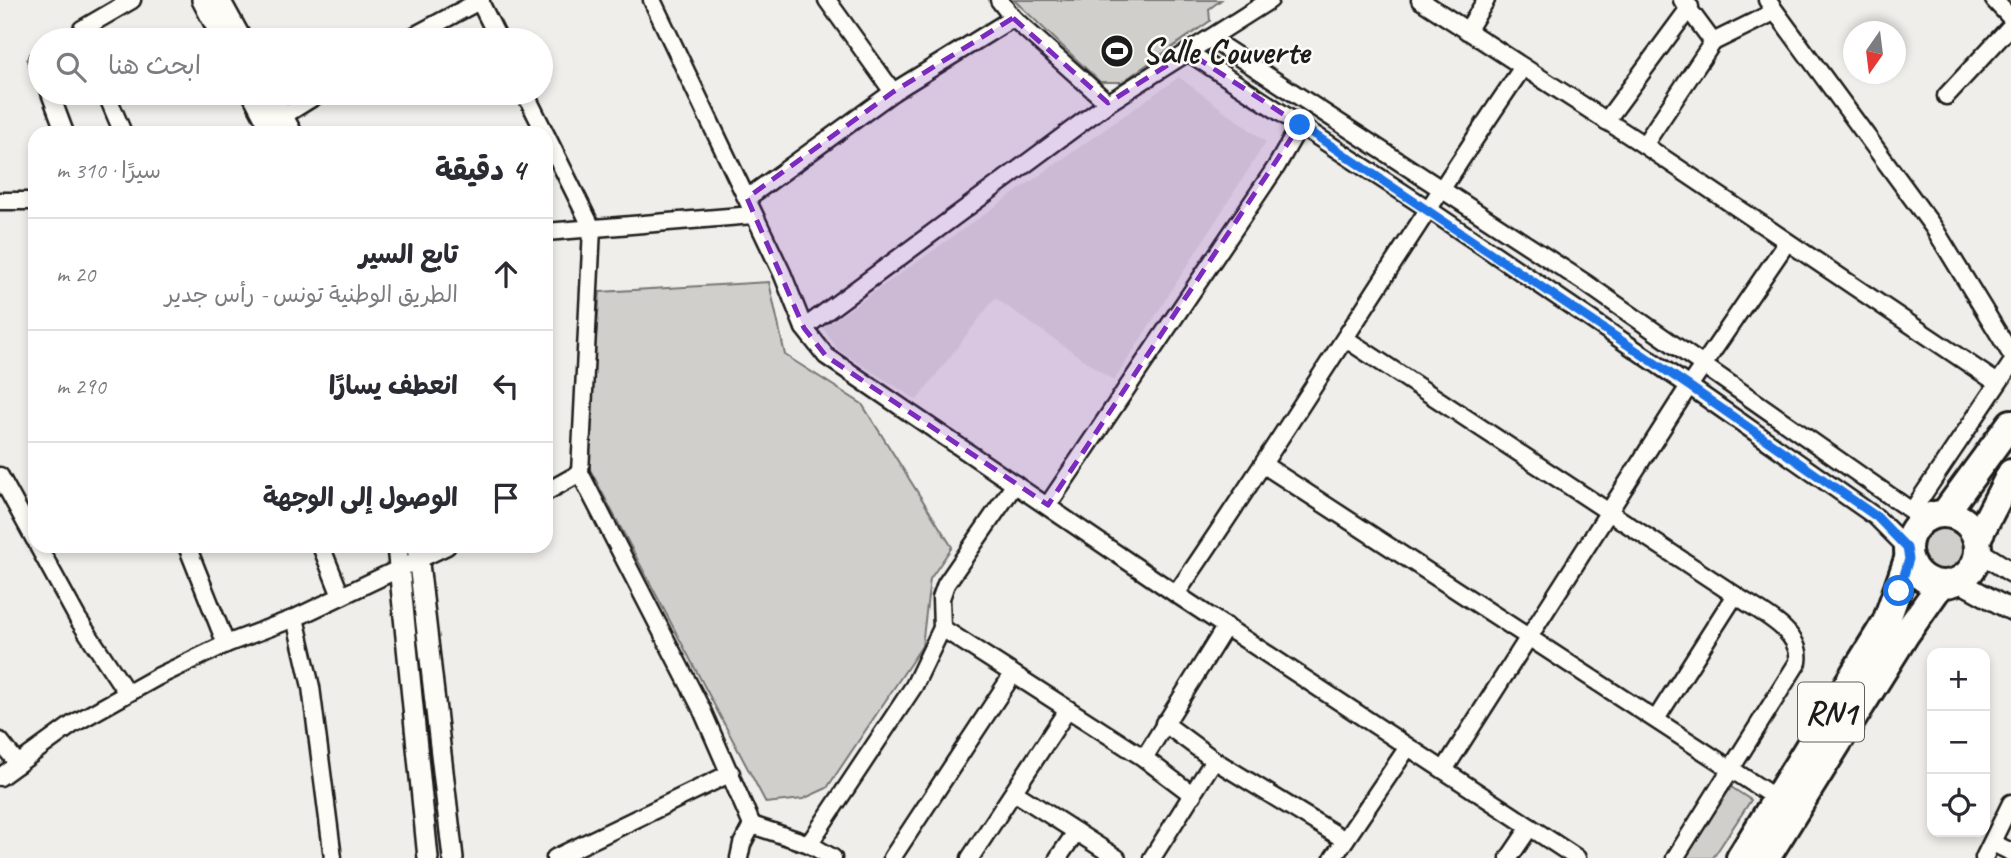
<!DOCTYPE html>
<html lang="ar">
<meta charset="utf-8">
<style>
:root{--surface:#fff;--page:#f2f2f3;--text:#2b2b33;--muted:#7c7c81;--line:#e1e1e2}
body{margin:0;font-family:Caveat,"Playpen Sans Arabic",sans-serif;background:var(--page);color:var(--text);direction:rtl}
.controls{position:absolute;right:21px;bottom:21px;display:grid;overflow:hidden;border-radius:14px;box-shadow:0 4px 10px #0003}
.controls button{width:63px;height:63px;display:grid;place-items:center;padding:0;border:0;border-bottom:2px solid var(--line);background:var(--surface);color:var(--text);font:35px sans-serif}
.compass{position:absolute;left:1843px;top:21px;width:63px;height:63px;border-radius:50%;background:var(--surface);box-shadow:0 4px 10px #0003;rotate:194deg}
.stop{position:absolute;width:21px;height:21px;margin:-16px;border:5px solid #1a73e8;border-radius:50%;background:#fff}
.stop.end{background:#1a73e8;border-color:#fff;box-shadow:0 2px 7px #0008}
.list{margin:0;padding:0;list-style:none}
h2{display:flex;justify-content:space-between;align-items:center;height:91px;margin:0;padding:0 28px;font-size:30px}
h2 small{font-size:23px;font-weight:400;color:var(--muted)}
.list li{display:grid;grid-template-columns:46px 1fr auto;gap:21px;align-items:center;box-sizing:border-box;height:112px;padding:0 28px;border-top:2px solid var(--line)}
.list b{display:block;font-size:26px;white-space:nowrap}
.list p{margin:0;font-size:23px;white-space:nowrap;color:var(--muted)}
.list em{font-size:23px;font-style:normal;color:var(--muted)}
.icon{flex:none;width:38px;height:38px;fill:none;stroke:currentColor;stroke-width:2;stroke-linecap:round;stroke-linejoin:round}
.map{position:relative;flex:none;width:2011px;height:858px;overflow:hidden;direction:ltr}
.search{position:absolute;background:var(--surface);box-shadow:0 4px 10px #0003;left:28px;top:28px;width:525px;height:77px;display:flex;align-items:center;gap:18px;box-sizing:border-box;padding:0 24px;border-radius:38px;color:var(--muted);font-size:26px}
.panel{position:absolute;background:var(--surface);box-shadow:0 4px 10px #0003;left:28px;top:126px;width:525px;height:427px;border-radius:21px;direction:rtl}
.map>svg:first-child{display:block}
.built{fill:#e0deda}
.green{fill:#d0cfcc;stroke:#767674;stroke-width:2}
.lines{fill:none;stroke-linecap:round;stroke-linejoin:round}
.minor-casing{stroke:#1c1c1c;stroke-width:21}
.tertiary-casing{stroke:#1c1c1c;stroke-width:24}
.primary-casing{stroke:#1c1c1c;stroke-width:32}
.minor{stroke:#fdfcf7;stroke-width:16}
.tertiary{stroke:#fdfcf7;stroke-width:19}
.primary{stroke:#fdfcf7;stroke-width:26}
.route{stroke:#1a73e8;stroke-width:9}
.marked{fill:#7b2cbf;fill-opacity:0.2;stroke:#7b2cbf;stroke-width:5;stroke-dasharray:14 9;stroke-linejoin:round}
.labels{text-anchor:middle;stroke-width:5;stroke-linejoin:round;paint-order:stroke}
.shield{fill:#fdfcf7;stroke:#605f5e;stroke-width:2}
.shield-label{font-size:33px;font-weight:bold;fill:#1c1c1c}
.poi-label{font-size:35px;font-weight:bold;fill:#1c1c1c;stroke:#fdfcf7;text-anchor:start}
</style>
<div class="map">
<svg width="2011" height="858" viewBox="0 0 2011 858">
<rect width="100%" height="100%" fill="#f0eeea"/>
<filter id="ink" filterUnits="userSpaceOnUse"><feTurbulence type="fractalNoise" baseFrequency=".0143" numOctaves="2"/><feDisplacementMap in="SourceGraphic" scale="14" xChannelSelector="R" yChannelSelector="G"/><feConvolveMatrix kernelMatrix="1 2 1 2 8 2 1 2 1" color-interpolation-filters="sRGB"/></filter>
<g filter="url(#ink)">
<polygon class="built" points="1179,77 1266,142 1114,381 995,298 917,400 838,350 823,328"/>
<g class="green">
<polygon points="1014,0 1221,0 1209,9 1210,21 1122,82 1100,82"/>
<polygon points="769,282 785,355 862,404 952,547 930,579 922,646 827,788 803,799 766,803 585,460 600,292"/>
<circle cx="1945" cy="549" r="22"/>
<polygon points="1731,787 1751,800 1713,858 1684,858"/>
</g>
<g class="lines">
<defs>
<g id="minor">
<polyline points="479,0 499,40"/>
<polyline points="652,0 782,273 804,328 826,356 1176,594 1577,858"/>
<polyline points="827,0 893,92"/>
<polyline points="999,0 1013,18 1108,103"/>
<polyline points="1420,0 1644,145 1996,382"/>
<polyline points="1682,0 1713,42 1774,12"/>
<polyline points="1767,0 1934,228 2011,354"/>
<polyline points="1994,0 2011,18"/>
<polyline points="1467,31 1486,0"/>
<polyline points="1211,39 1587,284 1923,519"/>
<polyline points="82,40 82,29 132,0"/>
<polyline points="406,40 481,0"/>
<polyline points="1188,52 1428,209 1689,386 1876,517 1907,548"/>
<polyline points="37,60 40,68"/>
<polyline points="50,93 65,133"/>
<polyline points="106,93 123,133"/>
<polyline points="525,93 545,133"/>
<polyline points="1946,96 2011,26"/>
<polyline points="283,116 320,93"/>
<polyline points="1606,121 1690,7"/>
<polyline points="546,135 592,228 580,473 701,708 752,825 742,844 739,858"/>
<polyline points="1644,145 1713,42"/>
<polyline points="747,198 893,92 1013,18"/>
<polyline points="0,201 35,201"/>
<polyline points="546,232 753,215"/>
<polyline points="804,328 1108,103 1270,0"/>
<path d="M 1346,339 L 1735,595 C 1758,611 1803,631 1798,662 L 1675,858"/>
<polyline points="1264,465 1777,799"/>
<polyline points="0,476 35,540"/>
<polyline points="546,492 580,473"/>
<polyline points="1048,505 1276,167 1300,125"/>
<polyline points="1912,511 2011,364"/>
<polyline points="38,546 78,619 127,693"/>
<polyline points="187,546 226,644"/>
<polyline points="321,546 341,596"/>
<path d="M 1176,594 C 1295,421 1404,241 1523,67"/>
<polyline points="295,618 311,687 333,858"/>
<polyline points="942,628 1144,758 1193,795"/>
<polyline points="1656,719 1735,595"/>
<polyline points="1164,723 1214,760 1345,840"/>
<polyline points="0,741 18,764"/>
<polyline points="1144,758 1226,626"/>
<polyline points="1444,770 1689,386 1787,242"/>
<polyline points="0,777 73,724 157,677 226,644 295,618 447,546"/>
<polyline points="1014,792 1117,858"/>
<polyline points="752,825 809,844 833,858"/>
<polyline points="1993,843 2011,852"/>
<polyline points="809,844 914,686 942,628 941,598 946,584 1015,484"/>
<polyline points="555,858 731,773"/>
<polyline points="892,858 1013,674"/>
<polyline points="970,858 1068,709"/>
<polyline points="1058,858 1076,832"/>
<polyline points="1152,858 1214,760"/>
<polyline points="1333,858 1408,747"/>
<polyline points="1509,858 1530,827"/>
<polyline points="1984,858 2011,803"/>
</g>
<g id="tertiary">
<polyline points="202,0 223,40"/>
<polyline points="220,0 242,40"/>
<polyline points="252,93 273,133"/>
<polyline points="270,93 292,133"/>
<polyline points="397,546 428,858"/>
<polyline points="417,546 453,858"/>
<polyline points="1978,551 2011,572"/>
<polyline points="1958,581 2011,610"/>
</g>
<g id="primary">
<polyline points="1945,513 2011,423"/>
<circle cx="1943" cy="549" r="35"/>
<polyline points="1977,539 2011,473"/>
<polyline points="1740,858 1886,622 1908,559"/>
<polyline points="1766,858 1905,635 1941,584"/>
</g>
</defs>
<use href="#minor" class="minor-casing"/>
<use href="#tertiary" class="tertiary-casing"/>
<use href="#primary" class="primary-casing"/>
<use href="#minor" class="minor"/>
<use href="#tertiary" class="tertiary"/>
<use href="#primary" class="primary"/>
</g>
</g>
<g class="lines" filter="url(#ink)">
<polyline class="route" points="1300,125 1689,386 1877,517 1907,548 1909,559 1899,591"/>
</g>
<path class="marked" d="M 1013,18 L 1108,103 L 1188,52 L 1300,125 L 1048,505 L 826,356 L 804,328 L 747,198 L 893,92 Z"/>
<defs>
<symbol id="stadium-disc" viewBox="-11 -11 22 22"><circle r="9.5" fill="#1c1c1c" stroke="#fdfcf7"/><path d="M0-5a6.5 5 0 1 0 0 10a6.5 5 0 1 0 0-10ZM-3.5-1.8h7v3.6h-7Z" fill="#fff"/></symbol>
</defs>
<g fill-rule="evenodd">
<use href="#stadium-disc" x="1098" y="32" width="38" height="38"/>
</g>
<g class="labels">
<rect class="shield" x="1798" y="682.5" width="66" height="59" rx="5"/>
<g class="shield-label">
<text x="1831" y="724">RN1</text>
</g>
<g class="poi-label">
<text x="1142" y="63">Salle Couverte</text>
</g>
</g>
</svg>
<div class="controls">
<button>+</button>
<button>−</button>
<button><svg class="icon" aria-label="locate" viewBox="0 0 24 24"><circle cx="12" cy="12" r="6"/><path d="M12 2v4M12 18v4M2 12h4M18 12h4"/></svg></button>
</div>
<svg class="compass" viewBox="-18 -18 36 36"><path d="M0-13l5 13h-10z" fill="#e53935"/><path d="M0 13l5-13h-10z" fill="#7c7c81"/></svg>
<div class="stop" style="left:1899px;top:591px"></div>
<div class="stop end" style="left:1300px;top:125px"></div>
<div class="search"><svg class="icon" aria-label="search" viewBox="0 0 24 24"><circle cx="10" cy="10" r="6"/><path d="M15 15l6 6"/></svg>ابحث هنا</div>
<section class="panel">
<h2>4 دقيقة<small>سيرًا · 310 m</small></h2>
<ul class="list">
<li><svg class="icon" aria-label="ahead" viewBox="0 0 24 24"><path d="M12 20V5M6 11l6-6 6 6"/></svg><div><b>تابع السير</b><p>الطريق الوطنية تونس - رأس جدير</p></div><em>20 m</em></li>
<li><svg class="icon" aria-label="left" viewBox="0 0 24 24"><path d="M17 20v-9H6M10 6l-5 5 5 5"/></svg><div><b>انعطف يسارًا</b></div><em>290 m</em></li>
<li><svg class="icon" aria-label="arrive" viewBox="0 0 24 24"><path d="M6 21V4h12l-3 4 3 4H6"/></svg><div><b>الوصول إلى الوجهة</b></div></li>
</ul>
</section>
</div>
